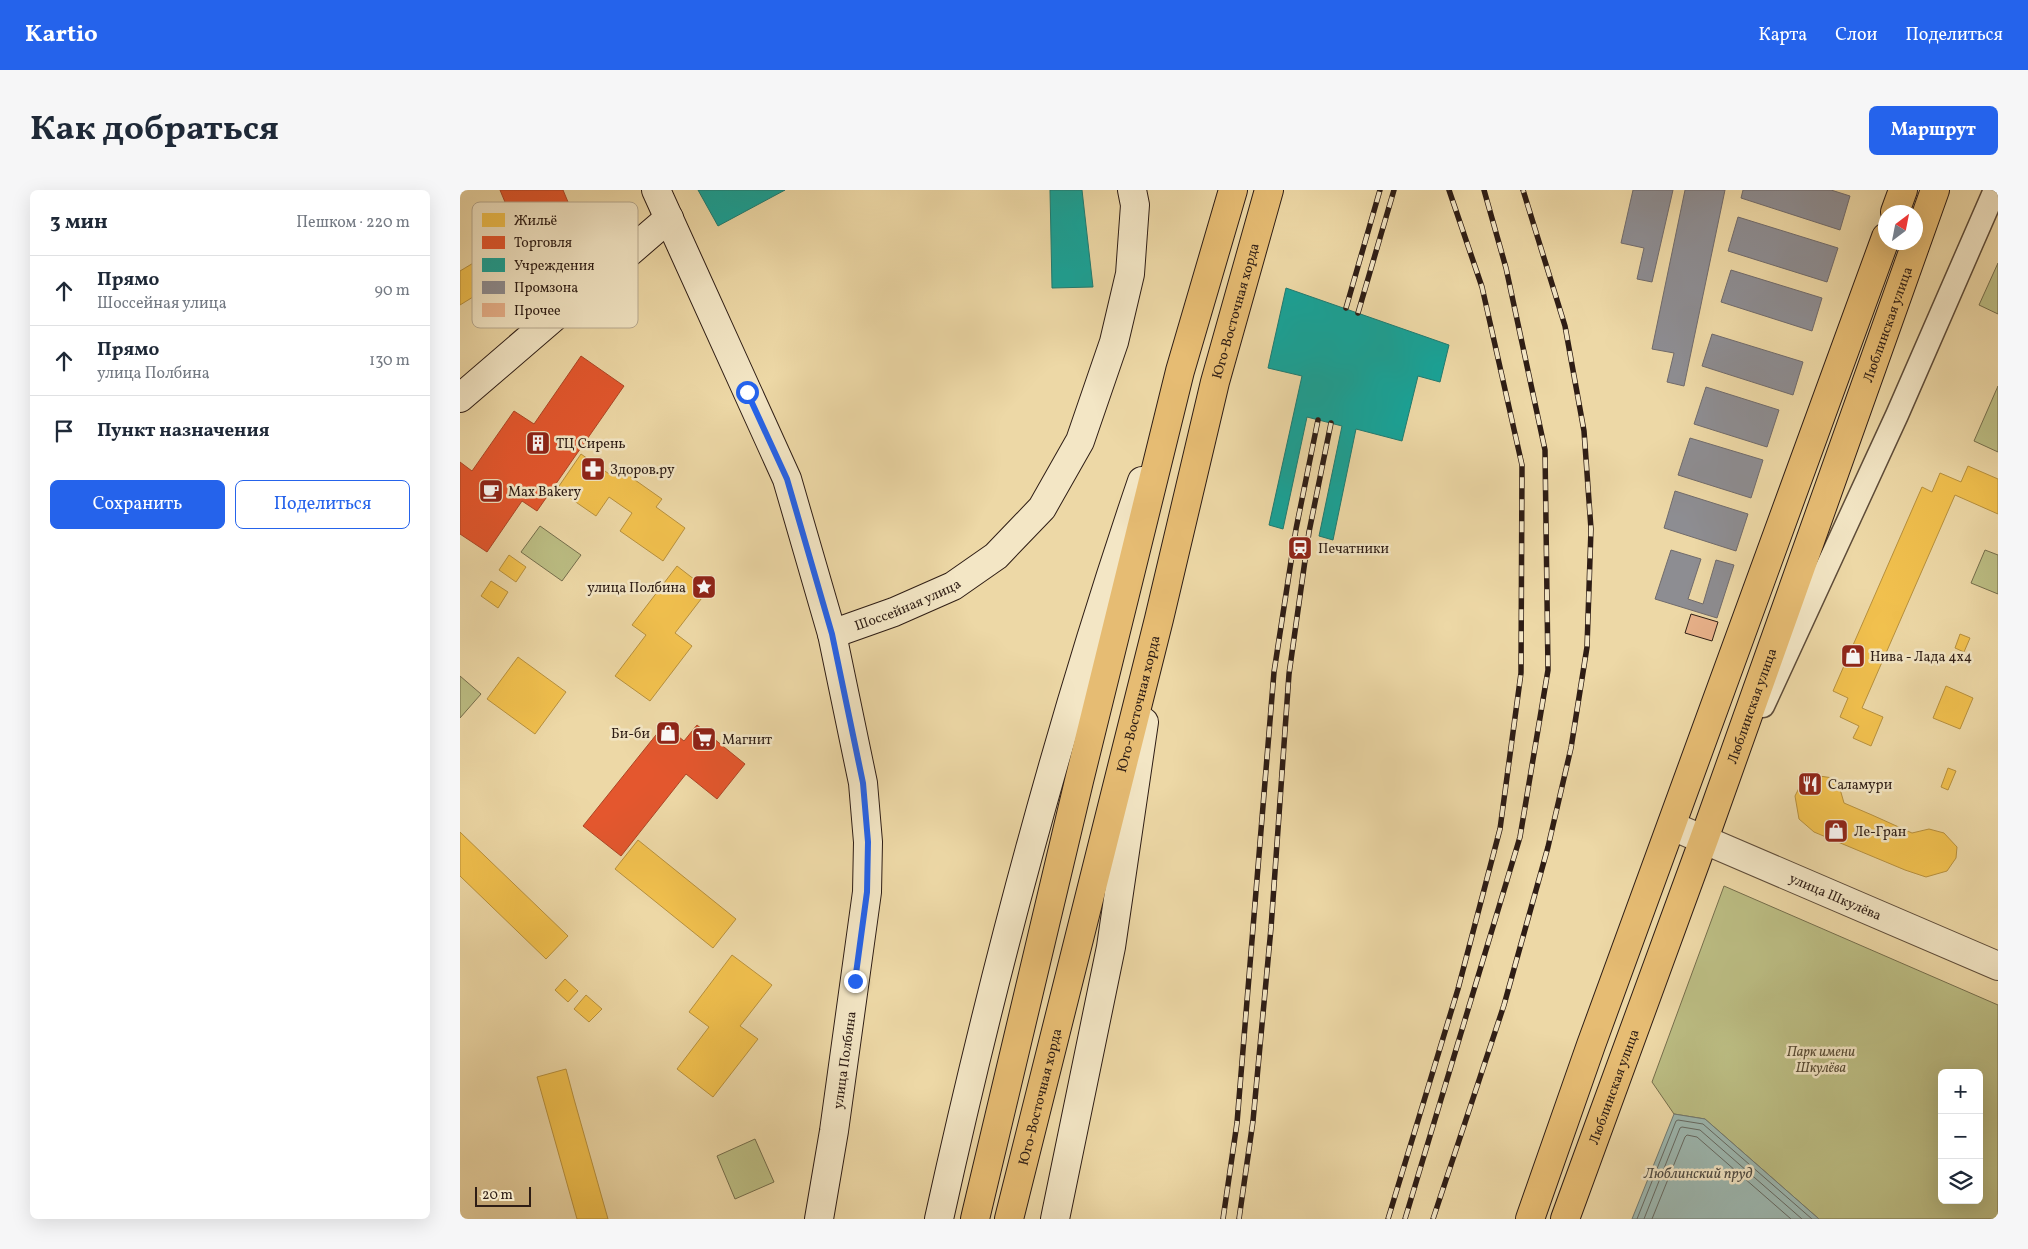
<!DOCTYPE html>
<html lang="ru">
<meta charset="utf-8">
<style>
:root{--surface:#fff;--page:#f6f6f7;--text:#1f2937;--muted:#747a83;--line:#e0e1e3;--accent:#2563eb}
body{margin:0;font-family:Vollkorn,serif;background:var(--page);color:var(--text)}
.controls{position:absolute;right:15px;bottom:15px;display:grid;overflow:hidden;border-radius:8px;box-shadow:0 5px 20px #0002}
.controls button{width:45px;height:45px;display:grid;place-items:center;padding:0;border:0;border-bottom:1px solid var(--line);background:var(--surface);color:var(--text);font:25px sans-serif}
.compass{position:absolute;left:1418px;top:15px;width:45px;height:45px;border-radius:50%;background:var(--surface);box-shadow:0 5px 20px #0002;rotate:32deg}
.scale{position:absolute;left:15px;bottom:12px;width:56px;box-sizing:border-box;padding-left:5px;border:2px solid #2e1d15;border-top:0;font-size:14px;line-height:18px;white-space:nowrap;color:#2e1d15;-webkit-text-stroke:4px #f3e6c5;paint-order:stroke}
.stop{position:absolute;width:15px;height:15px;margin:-11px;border:4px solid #2563eb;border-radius:50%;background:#fff}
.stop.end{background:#2563eb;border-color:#fff;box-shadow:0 1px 5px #0008}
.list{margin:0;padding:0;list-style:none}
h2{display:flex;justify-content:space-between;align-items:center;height:65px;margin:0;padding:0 20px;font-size:21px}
h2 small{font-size:16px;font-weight:400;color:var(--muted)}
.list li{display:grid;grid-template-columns:32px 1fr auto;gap:15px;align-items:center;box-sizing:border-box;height:70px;padding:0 20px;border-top:1px solid var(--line)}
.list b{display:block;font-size:19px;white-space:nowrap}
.list p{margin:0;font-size:16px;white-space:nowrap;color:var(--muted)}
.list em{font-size:16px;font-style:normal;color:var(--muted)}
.actions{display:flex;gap:10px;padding:15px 20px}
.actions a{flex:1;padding:11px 0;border:1px solid var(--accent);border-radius:8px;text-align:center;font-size:18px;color:var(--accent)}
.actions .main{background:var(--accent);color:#fff}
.icon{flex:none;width:28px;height:28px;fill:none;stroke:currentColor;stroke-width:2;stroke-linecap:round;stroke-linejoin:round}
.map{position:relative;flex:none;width:1538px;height:1029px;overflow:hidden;border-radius:8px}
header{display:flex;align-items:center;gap:30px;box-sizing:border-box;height:70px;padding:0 25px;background:var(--accent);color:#fff}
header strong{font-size:24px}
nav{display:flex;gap:28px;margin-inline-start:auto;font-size:18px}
.intro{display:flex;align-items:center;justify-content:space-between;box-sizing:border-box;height:120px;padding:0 30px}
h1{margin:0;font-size:35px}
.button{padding:12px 22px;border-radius:8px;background:var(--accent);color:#fff;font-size:18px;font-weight:700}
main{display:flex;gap:30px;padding:0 30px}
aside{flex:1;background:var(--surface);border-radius:8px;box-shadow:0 5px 20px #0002}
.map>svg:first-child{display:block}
.green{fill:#bcbe84;stroke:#756e4c;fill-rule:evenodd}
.water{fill:#9db8b1;stroke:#717a73}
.homes{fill:#f2c14e;stroke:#b7903d}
.shops{fill:#e4572e;stroke:#ad4626}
.public{fill:#17a398;stroke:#1e7b71}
.industry{fill:#8d8d92;stroke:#706b6c}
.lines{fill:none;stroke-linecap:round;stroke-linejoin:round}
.shore{stroke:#666a63;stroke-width:1}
.building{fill:#e8b18a;stroke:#2e1d15}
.minor-casing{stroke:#5e4c39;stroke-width:25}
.tertiary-casing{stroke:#5e4c39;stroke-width:30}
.secondary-casing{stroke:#2e1d15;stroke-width:30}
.primary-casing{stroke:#2e1d15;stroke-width:30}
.minor{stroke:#f3e6c5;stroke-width:22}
.tertiary{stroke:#f3e6c5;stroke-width:28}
.secondary{stroke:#f3e6c5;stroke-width:28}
.primary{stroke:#e6bc73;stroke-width:28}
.rail-casing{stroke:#2e1d15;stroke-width:5.5}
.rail{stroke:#f3e6c5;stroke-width:4;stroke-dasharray:11;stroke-linecap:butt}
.route{stroke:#2563eb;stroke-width:6}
.labels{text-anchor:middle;stroke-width:5;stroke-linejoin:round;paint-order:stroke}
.street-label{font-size:14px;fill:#2e1d15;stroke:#f3e6c5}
.poi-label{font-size:14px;fill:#2e1d15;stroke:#f3e6c5;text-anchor:start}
.park-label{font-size:14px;font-style:italic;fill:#594d36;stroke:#f3e6c5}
.water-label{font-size:15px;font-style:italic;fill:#4f4c44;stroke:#f3e6c5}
.key{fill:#f3e6c5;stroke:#b8aa90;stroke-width:1}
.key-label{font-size:14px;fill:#2e1d15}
</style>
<header>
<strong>Kartio</strong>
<nav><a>Карта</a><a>Слои</a><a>Поделиться</a></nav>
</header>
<div class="intro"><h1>Как добраться</h1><a class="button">Маршрут</a></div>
<main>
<aside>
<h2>3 мин<small>Пешком · 220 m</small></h2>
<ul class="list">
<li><svg class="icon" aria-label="ahead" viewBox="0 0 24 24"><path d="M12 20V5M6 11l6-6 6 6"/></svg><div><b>Прямо</b><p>Шоссейная улица</p></div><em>90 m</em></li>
<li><svg class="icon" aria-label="ahead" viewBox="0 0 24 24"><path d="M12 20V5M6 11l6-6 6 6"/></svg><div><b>Прямо</b><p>улица Полбина</p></div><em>130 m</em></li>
<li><svg class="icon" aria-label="arrive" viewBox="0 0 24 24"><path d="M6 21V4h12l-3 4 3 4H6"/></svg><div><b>Пункт назначения</b></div></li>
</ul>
<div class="actions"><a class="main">Сохранить</a><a>Поделиться</a></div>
</aside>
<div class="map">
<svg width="1538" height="1029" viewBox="0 0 1538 1029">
<rect width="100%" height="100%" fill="#edd8a6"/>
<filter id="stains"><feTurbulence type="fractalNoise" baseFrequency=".004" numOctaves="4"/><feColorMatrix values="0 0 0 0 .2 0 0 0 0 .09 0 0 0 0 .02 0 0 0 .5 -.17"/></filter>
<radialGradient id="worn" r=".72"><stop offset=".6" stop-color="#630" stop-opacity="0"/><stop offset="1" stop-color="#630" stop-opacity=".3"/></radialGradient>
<g class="green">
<polygon points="1538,73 1538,124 1519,115"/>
<polygon points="1538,196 1538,262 1514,251"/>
<polygon points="80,336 121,365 102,391 61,362"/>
<polygon points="1525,360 1538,365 1538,404 1511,393"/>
<polygon points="0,486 21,504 0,528"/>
<path d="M 1264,696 L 1538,815 L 1538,1029 L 1359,1029 L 1245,929 L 1214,924 L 1192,892 ZM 1482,883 L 1519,883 L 1519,1010 L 1482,1010 Z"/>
<polygon points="295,949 314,992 275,1009 257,966"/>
</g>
<polygon class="water" points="1214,924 1245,929 1359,1029 1172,1029"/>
<g class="homes">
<polygon points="25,66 39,91 0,115 0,81"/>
<polygon points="121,264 152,286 158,278 202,309 196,317 225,338 203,371 160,341 172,323 149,307 136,326 97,299"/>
<polygon points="1508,276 1538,289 1538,324 1495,305 1402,518 1423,527 1411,556 1393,548 1399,536 1380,527 1388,508 1373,501 1462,297 1472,302 1480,283 1501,292"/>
<polygon points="49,365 66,377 56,392 39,380"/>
<polygon points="217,376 248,400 215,443 232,456 190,511 155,486 186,445 172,435"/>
<polygon points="31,391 48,402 38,418 21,406"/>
<polygon points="1500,444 1510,448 1504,462 1495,458"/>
<polygon points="58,467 106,502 75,544 27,509"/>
<polygon points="1486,496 1513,508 1500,539 1473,528"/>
<polygon points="1488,578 1496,581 1488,600 1481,597"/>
<polygon points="1346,584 1373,588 1380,599 1384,613 1412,625 1452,643 1469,639 1484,643 1497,657 1496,668 1487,681 1466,687 1445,680 1354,642 1339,629 1335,606"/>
<polygon points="0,642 108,746 86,769 0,686"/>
<polygon points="178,650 276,729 253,758 155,679"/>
<polygon points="272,765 312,795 280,836 298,849 253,907 217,879 249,837 229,822"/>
<polygon points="105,789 118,801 108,812 95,800"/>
<polygon points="126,805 142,819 129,832 114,819"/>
<polygon points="106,879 114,909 148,1029 117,1029 77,887"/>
</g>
<g class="shops">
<polygon points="40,0 103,0 113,24 59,46"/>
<polygon points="121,166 164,196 77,321 62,311 27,362 0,344 0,272 12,281 54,221 74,234"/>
<polygon points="204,535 224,551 237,535 285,574 257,609 226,584 161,666 123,636"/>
</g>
<g class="public">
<polygon points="238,0 325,0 258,36"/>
<polygon points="590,0 622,0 633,97 592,98"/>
<polygon points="826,98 989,155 980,192 958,186 942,251 896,239 873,350 859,346 882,236 847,227 823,339 809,335 842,186 808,178"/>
</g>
<g class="industry">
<polygon points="1173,0 1213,0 1192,92 1177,89 1184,58 1161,53"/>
<polygon points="1225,0 1265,0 1224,196 1207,192 1214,163 1192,159"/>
<polygon points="1283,0 1371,0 1390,6 1380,40 1281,8"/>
<polygon points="1278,27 1378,58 1367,92 1268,61"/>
<polygon points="1271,80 1362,108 1352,141 1261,112"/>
<polygon points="1252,144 1343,172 1333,205 1242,176"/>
<polygon points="1246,197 1319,220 1307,257 1234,234"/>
<polygon points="1230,248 1303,270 1291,308 1218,285"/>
<polygon points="1215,301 1288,324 1276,361 1204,338"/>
<polygon points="1211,360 1241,369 1228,409 1243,414 1256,370 1274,375 1257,428 1195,409"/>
</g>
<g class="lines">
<g class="shore">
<polyline points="1177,1029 1216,931 1218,930 1243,934 1352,1029"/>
<polyline points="1184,1029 1220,938 1222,937 1240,940 1342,1029"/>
<polyline points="1192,1029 1225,947 1227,945 1237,947 1331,1029"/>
</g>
</g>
<polygon class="building" points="1231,424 1258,432 1252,451 1225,443"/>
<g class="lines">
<defs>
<polyline id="minor" points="1303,516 1437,225 1535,0"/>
<g id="tertiary">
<path id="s1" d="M 1212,636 L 1538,776"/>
</g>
<g id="secondary">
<polyline points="196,0 327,289 372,444 403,593 408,652 407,702 374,941 359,1029"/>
<polyline points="0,208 209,28"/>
<path id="s2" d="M 372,444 L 434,422 L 493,396 L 536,366 L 582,318 L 620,251 L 654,152 L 670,84 L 675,15 L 672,0"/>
<path d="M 479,1029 C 534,780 600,532 682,291"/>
<polyline points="595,1029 651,757 684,532"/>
</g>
<g id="primary">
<polyline points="1435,22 1443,0"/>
<polyline points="515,1029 619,591 720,181 773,0"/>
<path id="s3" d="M 549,1029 L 699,429 L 755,192 L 809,0"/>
<polyline points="1070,1029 1131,855 1426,47"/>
<path id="s4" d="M 1105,1029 L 1244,649 L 1475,0"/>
</g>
</defs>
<use href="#minor" class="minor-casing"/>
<use href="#tertiary" class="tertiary-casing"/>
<use href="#secondary" class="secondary-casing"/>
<use href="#primary" class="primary-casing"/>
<use href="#minor" class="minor"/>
<use href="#tertiary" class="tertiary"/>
<use href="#secondary" class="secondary"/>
<use href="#primary" class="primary"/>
<defs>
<g id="rail">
<polyline points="886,118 920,0"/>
<polyline points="898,123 934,0"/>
<polyline points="763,1029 777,933 814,482 836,339 858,230"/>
<polyline points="779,1029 793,931 811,738 829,484 849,342 871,233"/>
<polyline points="928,1029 998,799 1040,639 1061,483 1062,275 1022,97 989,0"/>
<polyline points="945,1029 1060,647 1088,480 1085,260 1046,78 1024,0"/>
<polyline points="973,1029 1044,815 1088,657 1111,558 1127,457 1131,339 1124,241 1105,136 1063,0"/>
</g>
</defs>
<use href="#rail" class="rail-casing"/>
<use href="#rail" class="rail"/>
</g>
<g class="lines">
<polyline class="route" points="287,202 327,289 372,444 403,593 408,652 407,702 395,791"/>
</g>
<defs>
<symbol id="building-square" viewBox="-11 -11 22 22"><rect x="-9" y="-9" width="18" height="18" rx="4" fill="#8f2418" stroke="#f3e6c5"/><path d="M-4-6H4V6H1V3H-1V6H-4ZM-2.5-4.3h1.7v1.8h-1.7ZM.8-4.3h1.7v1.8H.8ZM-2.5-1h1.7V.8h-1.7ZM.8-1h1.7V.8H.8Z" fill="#fff"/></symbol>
<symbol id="pharmacy-square" viewBox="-11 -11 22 22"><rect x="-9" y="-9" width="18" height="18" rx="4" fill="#8f2418" stroke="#f3e6c5"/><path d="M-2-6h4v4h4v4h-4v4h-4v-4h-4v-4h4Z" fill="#fff"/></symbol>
<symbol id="cafe-square" viewBox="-11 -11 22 22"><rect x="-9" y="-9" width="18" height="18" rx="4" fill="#8f2418" stroke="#f3e6c5"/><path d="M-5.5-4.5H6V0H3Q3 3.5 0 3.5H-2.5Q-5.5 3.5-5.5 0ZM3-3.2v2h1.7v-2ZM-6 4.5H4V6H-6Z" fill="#fff"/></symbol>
<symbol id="station-square" viewBox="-11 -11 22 22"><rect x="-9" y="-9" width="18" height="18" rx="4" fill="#8f2418" stroke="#f3e6c5"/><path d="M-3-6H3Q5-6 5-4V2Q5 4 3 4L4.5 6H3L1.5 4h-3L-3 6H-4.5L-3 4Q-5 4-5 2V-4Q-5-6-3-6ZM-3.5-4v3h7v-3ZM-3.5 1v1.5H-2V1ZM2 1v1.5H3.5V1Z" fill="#fff"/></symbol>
<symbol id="sight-square" viewBox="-11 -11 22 22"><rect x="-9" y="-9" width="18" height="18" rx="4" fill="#8f2418" stroke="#f3e6c5"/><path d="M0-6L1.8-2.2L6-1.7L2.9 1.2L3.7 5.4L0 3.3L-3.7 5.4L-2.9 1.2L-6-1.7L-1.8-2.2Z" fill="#fff"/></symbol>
<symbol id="shop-square" viewBox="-11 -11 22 22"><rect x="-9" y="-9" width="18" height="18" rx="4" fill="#8f2418" stroke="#f3e6c5"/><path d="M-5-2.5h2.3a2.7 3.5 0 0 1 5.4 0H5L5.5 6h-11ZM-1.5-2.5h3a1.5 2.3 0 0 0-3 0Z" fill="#fff"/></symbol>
<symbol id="supermarket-square" viewBox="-11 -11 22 22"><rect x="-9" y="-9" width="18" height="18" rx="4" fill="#8f2418" stroke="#f3e6c5"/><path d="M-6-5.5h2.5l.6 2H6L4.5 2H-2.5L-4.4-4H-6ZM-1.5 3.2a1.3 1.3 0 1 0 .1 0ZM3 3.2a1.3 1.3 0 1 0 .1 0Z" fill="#fff"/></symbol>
<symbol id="restaurant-square" viewBox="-11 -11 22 22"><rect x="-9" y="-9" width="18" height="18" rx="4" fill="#8f2418" stroke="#f3e6c5"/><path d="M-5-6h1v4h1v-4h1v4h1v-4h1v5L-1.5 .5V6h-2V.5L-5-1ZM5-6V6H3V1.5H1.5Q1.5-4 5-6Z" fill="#fff"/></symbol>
</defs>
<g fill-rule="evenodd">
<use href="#building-square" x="64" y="239" width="28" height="28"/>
<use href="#pharmacy-square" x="119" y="265" width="28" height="28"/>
<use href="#cafe-square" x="17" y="287" width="28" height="28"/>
<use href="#station-square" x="826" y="344" width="28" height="28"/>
<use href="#sight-square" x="230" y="383" width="28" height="28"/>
<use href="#shop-square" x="1379" y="452" width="28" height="28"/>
<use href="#shop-square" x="194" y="529" width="28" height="28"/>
<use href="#supermarket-square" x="230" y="535" width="28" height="28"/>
<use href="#restaurant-square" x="1336" y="580" width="28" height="28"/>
<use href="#shop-square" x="1362" y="627" width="28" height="28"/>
</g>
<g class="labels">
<g class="street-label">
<text dy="5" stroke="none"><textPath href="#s3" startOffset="936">Юго-Восточная хорда</textPath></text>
<text dy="5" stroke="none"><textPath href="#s4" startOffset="951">Люблинская улица</textPath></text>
<text dy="5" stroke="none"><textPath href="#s2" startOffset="81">Шоссейная улица</textPath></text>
<text dy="5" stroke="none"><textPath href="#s3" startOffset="531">Юго-Восточная хорда</textPath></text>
<text dy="5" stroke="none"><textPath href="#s4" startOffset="546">Люблинская улица</textPath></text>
<text dy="5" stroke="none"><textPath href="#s1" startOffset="178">улица Шкулёва</textPath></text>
<text transform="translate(384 870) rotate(-82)" y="5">улица Полбина</text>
<text dy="5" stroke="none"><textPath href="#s4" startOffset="141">Люблинская улица</textPath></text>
<text dy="5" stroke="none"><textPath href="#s3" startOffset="126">Юго-Восточная хорда</textPath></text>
</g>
<g class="poi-label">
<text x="96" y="258">ТЦ Сирень</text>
<text x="150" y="284">Здоров.ру</text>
<text x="48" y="306">Max Bakery</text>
<text x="858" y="363">Печатники</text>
<text x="226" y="402" text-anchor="end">улица Полбина</text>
<text x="1410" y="471">Нива - Лада 4х4</text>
<text x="190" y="548" text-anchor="end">Би-би</text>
<text x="262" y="554">Магнит</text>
<text x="1368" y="599">Саламури</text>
<text x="1394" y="646">Ле-Гран</text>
</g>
<g class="park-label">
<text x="1361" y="866">Парк имени<tspan x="1361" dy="16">Шкулёва</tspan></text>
</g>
<g class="water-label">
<text x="1238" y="988">Люблинский пруд</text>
</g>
</g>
<rect x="12" y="12" width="166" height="126" rx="8" class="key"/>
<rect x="22" y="23" width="23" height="14" fill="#f2c14e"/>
<rect x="22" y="46" width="23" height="13" fill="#e4572e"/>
<rect x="22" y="68" width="23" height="14" fill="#17a398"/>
<rect x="22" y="91" width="23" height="13" fill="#8d8d92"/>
<rect x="22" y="113" width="23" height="14" fill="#e8b18a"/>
<g class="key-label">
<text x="54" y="35">Жильё</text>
<text x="54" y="57">Торговля</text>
<text x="54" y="80">Учреждения</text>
<text x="54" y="102">Промзона</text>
<text x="54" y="125">Прочее</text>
</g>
<rect width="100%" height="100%" filter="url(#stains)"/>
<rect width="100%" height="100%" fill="url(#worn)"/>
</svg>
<div class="controls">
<button>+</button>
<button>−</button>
<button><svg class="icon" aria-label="layers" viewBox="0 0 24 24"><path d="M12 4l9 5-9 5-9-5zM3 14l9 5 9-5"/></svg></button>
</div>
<svg class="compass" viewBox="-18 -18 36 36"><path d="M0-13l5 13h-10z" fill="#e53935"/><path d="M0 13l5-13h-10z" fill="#747a83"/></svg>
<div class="scale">20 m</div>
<div class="stop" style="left:287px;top:202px"></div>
<div class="stop end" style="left:395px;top:791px"></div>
</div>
</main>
